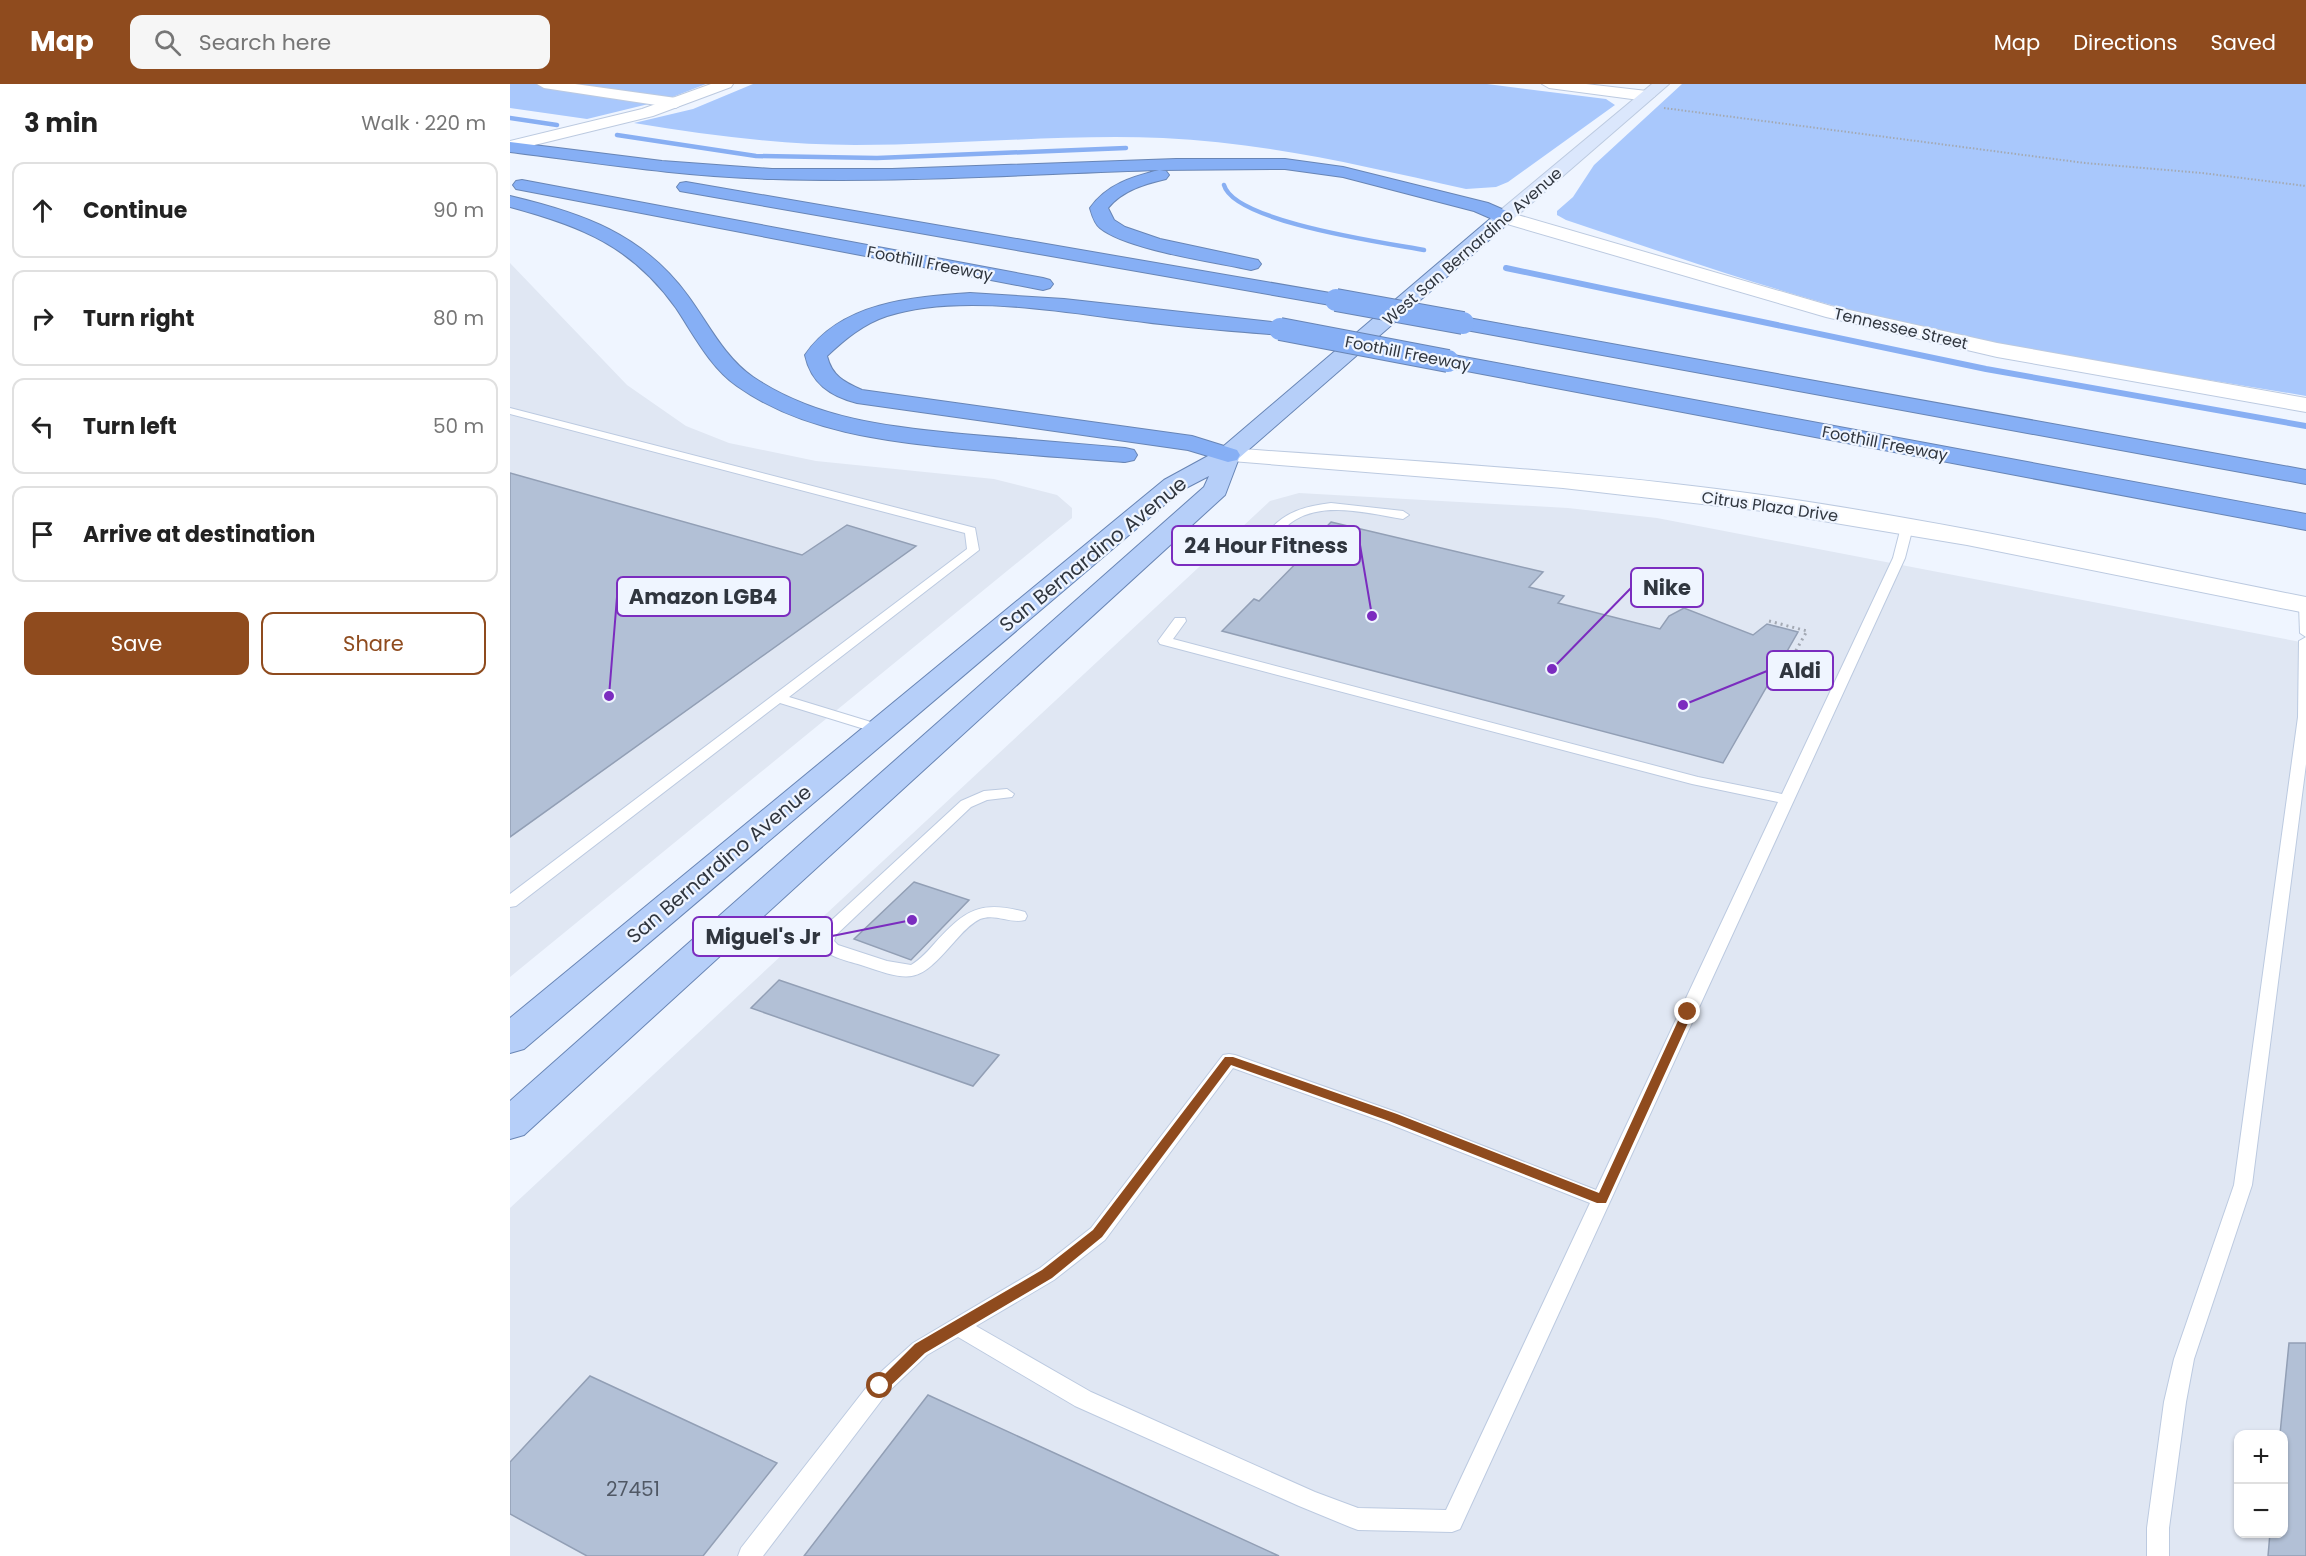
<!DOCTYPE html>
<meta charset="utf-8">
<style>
:root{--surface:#fff;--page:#f6f6f6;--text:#222;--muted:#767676;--line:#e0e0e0;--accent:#8f4b1e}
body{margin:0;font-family:Poppins,sans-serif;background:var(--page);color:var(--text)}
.controls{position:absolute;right:18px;bottom:18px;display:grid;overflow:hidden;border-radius:12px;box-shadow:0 2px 4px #0004}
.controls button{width:54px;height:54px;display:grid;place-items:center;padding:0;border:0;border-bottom:2px solid var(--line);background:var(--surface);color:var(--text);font:30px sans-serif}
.stop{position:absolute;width:18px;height:18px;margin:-14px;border:4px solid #8f4b1e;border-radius:50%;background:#fff}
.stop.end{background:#8f4b1e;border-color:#fff;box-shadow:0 2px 6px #0008}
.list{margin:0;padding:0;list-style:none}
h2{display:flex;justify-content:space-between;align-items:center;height:78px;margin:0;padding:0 24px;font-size:26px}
h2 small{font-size:20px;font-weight:400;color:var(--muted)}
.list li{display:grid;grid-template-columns:39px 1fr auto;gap:18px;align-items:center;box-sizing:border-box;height:96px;margin:0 12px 12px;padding:0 12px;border:2px solid var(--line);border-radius:12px}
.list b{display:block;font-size:22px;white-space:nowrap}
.list em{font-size:20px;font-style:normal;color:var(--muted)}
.actions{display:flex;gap:12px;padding:18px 24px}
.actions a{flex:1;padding:14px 0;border:2px solid var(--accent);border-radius:12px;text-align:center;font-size:21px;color:var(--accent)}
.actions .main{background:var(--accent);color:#fff}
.icon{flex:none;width:33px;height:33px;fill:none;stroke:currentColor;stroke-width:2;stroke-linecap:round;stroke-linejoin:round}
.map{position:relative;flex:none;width:1796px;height:1472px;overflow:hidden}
header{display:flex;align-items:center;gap:36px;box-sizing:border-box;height:84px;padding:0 30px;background:var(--accent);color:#fff}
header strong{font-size:28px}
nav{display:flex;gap:33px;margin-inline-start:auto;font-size:21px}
.search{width:420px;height:54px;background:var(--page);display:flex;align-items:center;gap:15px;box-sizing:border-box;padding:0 21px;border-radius:12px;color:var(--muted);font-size:22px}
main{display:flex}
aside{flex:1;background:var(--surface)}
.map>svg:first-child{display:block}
.built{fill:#e0e7f3;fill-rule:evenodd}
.green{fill:#a9c8fc}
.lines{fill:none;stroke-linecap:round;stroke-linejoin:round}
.stream-far1{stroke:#88aff3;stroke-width:4.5}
.stream{stroke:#88aff3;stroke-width:6}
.building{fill:#b2c0d6;stroke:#929fb5;stroke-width:1.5}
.service-casing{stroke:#bccae0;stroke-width:2}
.minor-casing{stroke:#bccae0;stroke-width:2}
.tertiary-casing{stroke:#bccae0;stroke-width:2}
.secondary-casing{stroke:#bccae0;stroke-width:2}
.primary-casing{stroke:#6885b5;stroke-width:2}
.motorway-casing{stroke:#6885b5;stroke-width:2}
.path-far1{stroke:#a3a9b3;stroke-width:2;stroke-dasharray:1.5 2;stroke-linecap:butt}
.path{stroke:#a3a9b3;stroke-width:3;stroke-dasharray:2 4;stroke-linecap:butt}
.service{fill:#fff;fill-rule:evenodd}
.minor{fill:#fff;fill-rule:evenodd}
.tertiary{fill:#fff;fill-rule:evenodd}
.secondary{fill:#dbe7fc;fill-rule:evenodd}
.primary{fill:#b6cff9;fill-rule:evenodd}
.motorway{fill:#86aff5;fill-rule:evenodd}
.motorway-bridge-casing{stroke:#6885b5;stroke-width:24;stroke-linecap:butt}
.motorway-bridge{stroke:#86aff5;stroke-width:22}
.route{fill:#8f4b1e}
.labels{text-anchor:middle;stroke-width:4.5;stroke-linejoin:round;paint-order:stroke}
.far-street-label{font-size:16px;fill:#30363f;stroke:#eff5ff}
.street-label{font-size:20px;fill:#30363f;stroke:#eff5ff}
.near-number-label{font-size:20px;fill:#505865}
.leader{fill:none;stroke:#7b2cbf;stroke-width:2}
.callout-dot{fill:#7b2cbf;stroke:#eff5ff;stroke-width:2}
.callout{fill:#eff5ff;stroke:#7b2cbf;stroke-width:2}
.callout-label{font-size:21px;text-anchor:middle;font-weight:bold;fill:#30363f}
</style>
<header>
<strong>Map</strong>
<div class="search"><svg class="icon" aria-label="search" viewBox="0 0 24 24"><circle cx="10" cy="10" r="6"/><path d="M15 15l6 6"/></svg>Search here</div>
<nav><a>Map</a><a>Directions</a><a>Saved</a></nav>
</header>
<main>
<aside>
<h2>3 min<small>Walk · 220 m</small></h2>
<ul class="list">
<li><svg class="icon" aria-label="ahead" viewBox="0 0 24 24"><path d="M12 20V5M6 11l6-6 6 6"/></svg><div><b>Continue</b></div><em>90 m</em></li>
<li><svg class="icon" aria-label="right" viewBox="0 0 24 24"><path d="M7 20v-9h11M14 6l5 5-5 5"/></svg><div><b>Turn right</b></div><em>80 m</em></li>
<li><svg class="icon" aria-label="left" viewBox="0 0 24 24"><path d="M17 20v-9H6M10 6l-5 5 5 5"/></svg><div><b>Turn left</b></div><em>50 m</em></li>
<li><svg class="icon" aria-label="arrive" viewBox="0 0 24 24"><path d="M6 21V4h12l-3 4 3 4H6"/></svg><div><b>Arrive at destination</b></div></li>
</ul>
<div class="actions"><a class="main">Save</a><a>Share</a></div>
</aside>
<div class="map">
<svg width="1796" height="1472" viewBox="0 0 1796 1472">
<rect width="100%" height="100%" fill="#eff5ff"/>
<g class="built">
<polygon points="0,179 117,301 176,342 219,359 306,377 484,395 547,411 562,424 562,434 0,893"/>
<path d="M 789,409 L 1058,424 L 1147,434 L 1796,559 L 1796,1472 L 0,1472 L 0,1124 L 760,417 ZM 1728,1350 L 1774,1350 L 1774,1450 L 1728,1450 Z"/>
</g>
<g class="green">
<polygon points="0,0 196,0 155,16 77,35 0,24"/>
<path d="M 243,0 L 977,0 L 1096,15 L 1105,21 L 998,98 L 986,103 L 956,105 C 854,82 758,59 653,54 C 550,50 447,61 345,61 C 270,61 198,51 124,39 L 183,25 Z"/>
<path d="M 1172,0 L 1796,0 L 1796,312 C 1649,287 1500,266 1355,230 C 1254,204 1155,169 1056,136 L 1047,131 L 1047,127 L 1063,113 L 1084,81 Z"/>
</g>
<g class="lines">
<g class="stream-far1">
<polyline points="0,34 47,41"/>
<polyline points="107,51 246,72 367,74 616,64"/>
<path d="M 714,101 C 724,138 877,159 914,166"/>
</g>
<polyline class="stream" points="996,184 1476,285 1796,342"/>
</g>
<g class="building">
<polygon points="0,389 292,471 337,441 406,462 0,753"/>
<polygon points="821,438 1033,488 1019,503 1054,512 1048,519 1150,545 1159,532 1174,524 1243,551 1257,540 1288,548 1213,679 712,547 744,515 749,517 795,470 792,468"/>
<polygon points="404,798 459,816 401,876 344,855"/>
<polygon points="269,896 489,971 463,1002 241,924"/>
<polygon points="1779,1259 1796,1259 1796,1472 1758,1472 1760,1449 1773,1449 1773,1350 1770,1350"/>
<polygon points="80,1292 267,1379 193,1472 77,1472 0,1430 0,1378"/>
<polygon points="418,1311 769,1472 294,1472"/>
</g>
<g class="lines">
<defs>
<g id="service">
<polygon points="0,324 465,444 469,466 279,613 374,642 376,645 374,648 364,648 270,619 6,822 0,823 0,810 457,465 455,449 0,330"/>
<path d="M 821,419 L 893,427 L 899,431 L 893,435 C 860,430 816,417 785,436 C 778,440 773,446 767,452 L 759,452 L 757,449 C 774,428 795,422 821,419 Z"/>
<path d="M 1397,439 L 1403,443 L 1395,474 L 950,1445 L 942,1448 L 848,1446 L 840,1443 L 789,1422 L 565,1322 L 448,1253 L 417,1271 L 377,1309 L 253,1472 L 228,1472 L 231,1464 L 363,1295 L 403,1259 L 530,1184 L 581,1144 L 713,971 L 719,970 L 725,971 L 889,1029 L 1086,1106 L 1268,718 L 1182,700 L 650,560 L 648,557 L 665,534 L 675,534 L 676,537 L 663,555 L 1188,693 L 1272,710 L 1383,474 L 1391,443 ZM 723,984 L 877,1039 L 1080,1119 L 936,1426 L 848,1424 L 805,1408 L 581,1308 L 466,1242 L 544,1196 L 595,1156 Z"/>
<polygon points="1795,517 1796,517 1796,553 1790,549 1789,521"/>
<polygon points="1796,553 1796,680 1742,1101 1684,1275 1676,1318 1659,1444 1659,1472 1637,1472 1637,1444 1654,1318 1664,1275 1724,1101 1788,633 1789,557"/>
<path d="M 497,705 L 504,710 L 502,713 L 477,716 L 461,723 L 326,851 L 324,857 L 328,861 L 377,877 L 401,881 C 411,875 418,867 425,859 C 455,826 470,816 515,828 L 517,832 L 515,836 C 500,840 485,829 470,835 C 460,840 452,849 445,857 C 408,899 404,899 351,881 C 335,876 316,873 307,858 L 313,844 L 451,717 L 474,707 Z"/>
</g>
<g id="minor">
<polygon points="27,0 65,0 166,14 174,19 166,24 34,4"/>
<polygon points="1032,0 1076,0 1137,7 1145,12 1137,17 1039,4"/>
</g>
<g id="tertiary">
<polygon points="201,0 223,0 221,3 143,32 0,67 0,57 132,25"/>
<polygon points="994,127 1321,222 1487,259 1796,314 1796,328 1487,273 1316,233 987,137 985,133 987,129"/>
<path d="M 718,364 C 896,377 1075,386 1252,411 C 1435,437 1615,477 1796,513 L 1796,529 L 1457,461 L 1253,427 L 1053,404 L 709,376 L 706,371 L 709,366 Z"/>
</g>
<polygon id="secondary" points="1142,0 1159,0 1001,137 987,137 985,133 987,129"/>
<polygon id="primary" points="994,127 1001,129 1003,133 1001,137 729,374 715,411 14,1051 0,1055 0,1017 694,403 699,392 672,406 14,965 0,969 0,934 654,396 709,366 987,129"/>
<g id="motorway">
<path d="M 0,58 L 152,77 L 262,85 L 382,85 L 666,75 L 775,75 L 833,83 L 978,119 L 1001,129 L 1003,133 L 1001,137 L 987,137 L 964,127 L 833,93 L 775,85 L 650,86 L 656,87 L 659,91 L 656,95 C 635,100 613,106 598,124 L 604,136 L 615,143 L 650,155 L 748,176 L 751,180 L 748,184 L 741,186 C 705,178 617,166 590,144 C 584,139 582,131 580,124 C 597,100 622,93 649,86 C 521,90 391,99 263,95 C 175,93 87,79 0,68 Z"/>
<polygon points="12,96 533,194 540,196 543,200 540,204 533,206 6,105 3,101 6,97"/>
<polygon points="176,98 826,210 833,212 836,216 833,220 826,222 170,107 167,103 170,99"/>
<path d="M 0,112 C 72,129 133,150 178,212 C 198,239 214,273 243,293 C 305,335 379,343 452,350 C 506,355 561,359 615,364 L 624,366 L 627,371 L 624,376 L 615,378 C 561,374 506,370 452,365 C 375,357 292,348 227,302 C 200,283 184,251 166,224 C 122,162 71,142 0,123 Z"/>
<path d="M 460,209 L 554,215 L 770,239 L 778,240 L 781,245 L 778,250 L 770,251 C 725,247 679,244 634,238 C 557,229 452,208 377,232 C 353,240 335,255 317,272 C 322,292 334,298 352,306 L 682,352 L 727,366 L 730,371 L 727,376 L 718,378 L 678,366 L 347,319 C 320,312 301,299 295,271 C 331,218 402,213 460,209 Z"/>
<polygon points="953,233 1796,386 1796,400 945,244 942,239 945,234"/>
<polygon points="938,270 1796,430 1796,446 930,282 927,277 930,272"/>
</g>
</defs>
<use href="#service" class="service-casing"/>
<use href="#minor" class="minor-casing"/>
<use href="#tertiary" class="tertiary-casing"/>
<use href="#secondary" class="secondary-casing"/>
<use href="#primary" class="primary-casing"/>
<use href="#motorway" class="motorway-casing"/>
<polyline class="path-far1" points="1154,24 1575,79 1692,89 1796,102"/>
<polyline class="path" points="1259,537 1297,547 1275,586 1307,594"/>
<use href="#service" class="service"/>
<use href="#minor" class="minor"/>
<use href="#tertiary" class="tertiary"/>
<use href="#secondary" class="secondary"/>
<use href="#primary" class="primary"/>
<use href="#motorway" class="motorway"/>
<defs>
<g id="motorway-bridge">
<polyline points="826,216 953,239"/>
<polyline points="770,245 938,277"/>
</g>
</defs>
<use href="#motorway-bridge" class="motorway-bridge-casing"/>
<use href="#motorway-bridge" class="motorway-bridge"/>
</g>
<polygon class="route" points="1178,924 1183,928 1096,1119 1087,1119 879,1037 721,981 592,1153 542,1194 415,1269 375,1307 366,1307 363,1302 405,1260 532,1186 583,1146 715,973 723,973 887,1030 1089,1109 1172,928"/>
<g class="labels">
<g class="far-street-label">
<text transform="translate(962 162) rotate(-41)" y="6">West San Bernardino Avenue</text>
<text transform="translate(420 179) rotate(11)" y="6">Foothill Freeway</text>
<text transform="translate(1391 244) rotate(13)" y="6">Tennessee Street</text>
<text transform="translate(898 269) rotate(11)" y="6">Foothill Freeway</text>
<text transform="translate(1375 359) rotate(11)" y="6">Foothill Freeway</text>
<text transform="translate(1260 422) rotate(8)" y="6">Citrus Plaza Drive</text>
</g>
<g class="street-label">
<text transform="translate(583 470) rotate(-39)" y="7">San Bernardino Avenue</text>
<text transform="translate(209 780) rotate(-40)" y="7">San Bernardino Avenue</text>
</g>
<g class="near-number-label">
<text x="123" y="1412">27451</text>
</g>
</g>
<path class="leader" d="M862 532L850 461M1042 585L1121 504M99 612L107 513M1173 621L1257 587M402 836L322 852"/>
<g class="callout-dot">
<circle cx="862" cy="532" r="6"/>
<circle cx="1042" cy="585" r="6"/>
<circle cx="99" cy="612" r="6"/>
<circle cx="1173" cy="621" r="6"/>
<circle cx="402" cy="836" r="6"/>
</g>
<g class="callout">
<rect x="662" y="442" width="188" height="39" rx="6"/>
<rect x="1121" y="484" width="72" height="39" rx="6"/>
<rect x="107" y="493" width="173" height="39" rx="6"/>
<rect x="1257" y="567" width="66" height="39" rx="6"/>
<rect x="183" y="833" width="139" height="39" rx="6"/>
</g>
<g class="callout-label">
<text x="756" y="469">24 Hour Fitness</text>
<text x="1157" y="511">Nike</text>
<text x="193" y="520">Amazon LGB4</text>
<text x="1290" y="594">Aldi</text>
<text x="253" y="860">Miguel's Jr</text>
</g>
</svg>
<div class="controls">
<button>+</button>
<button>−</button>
</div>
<div class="stop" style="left:370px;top:1302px"></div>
<div class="stop end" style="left:1178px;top:928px"></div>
</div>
</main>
